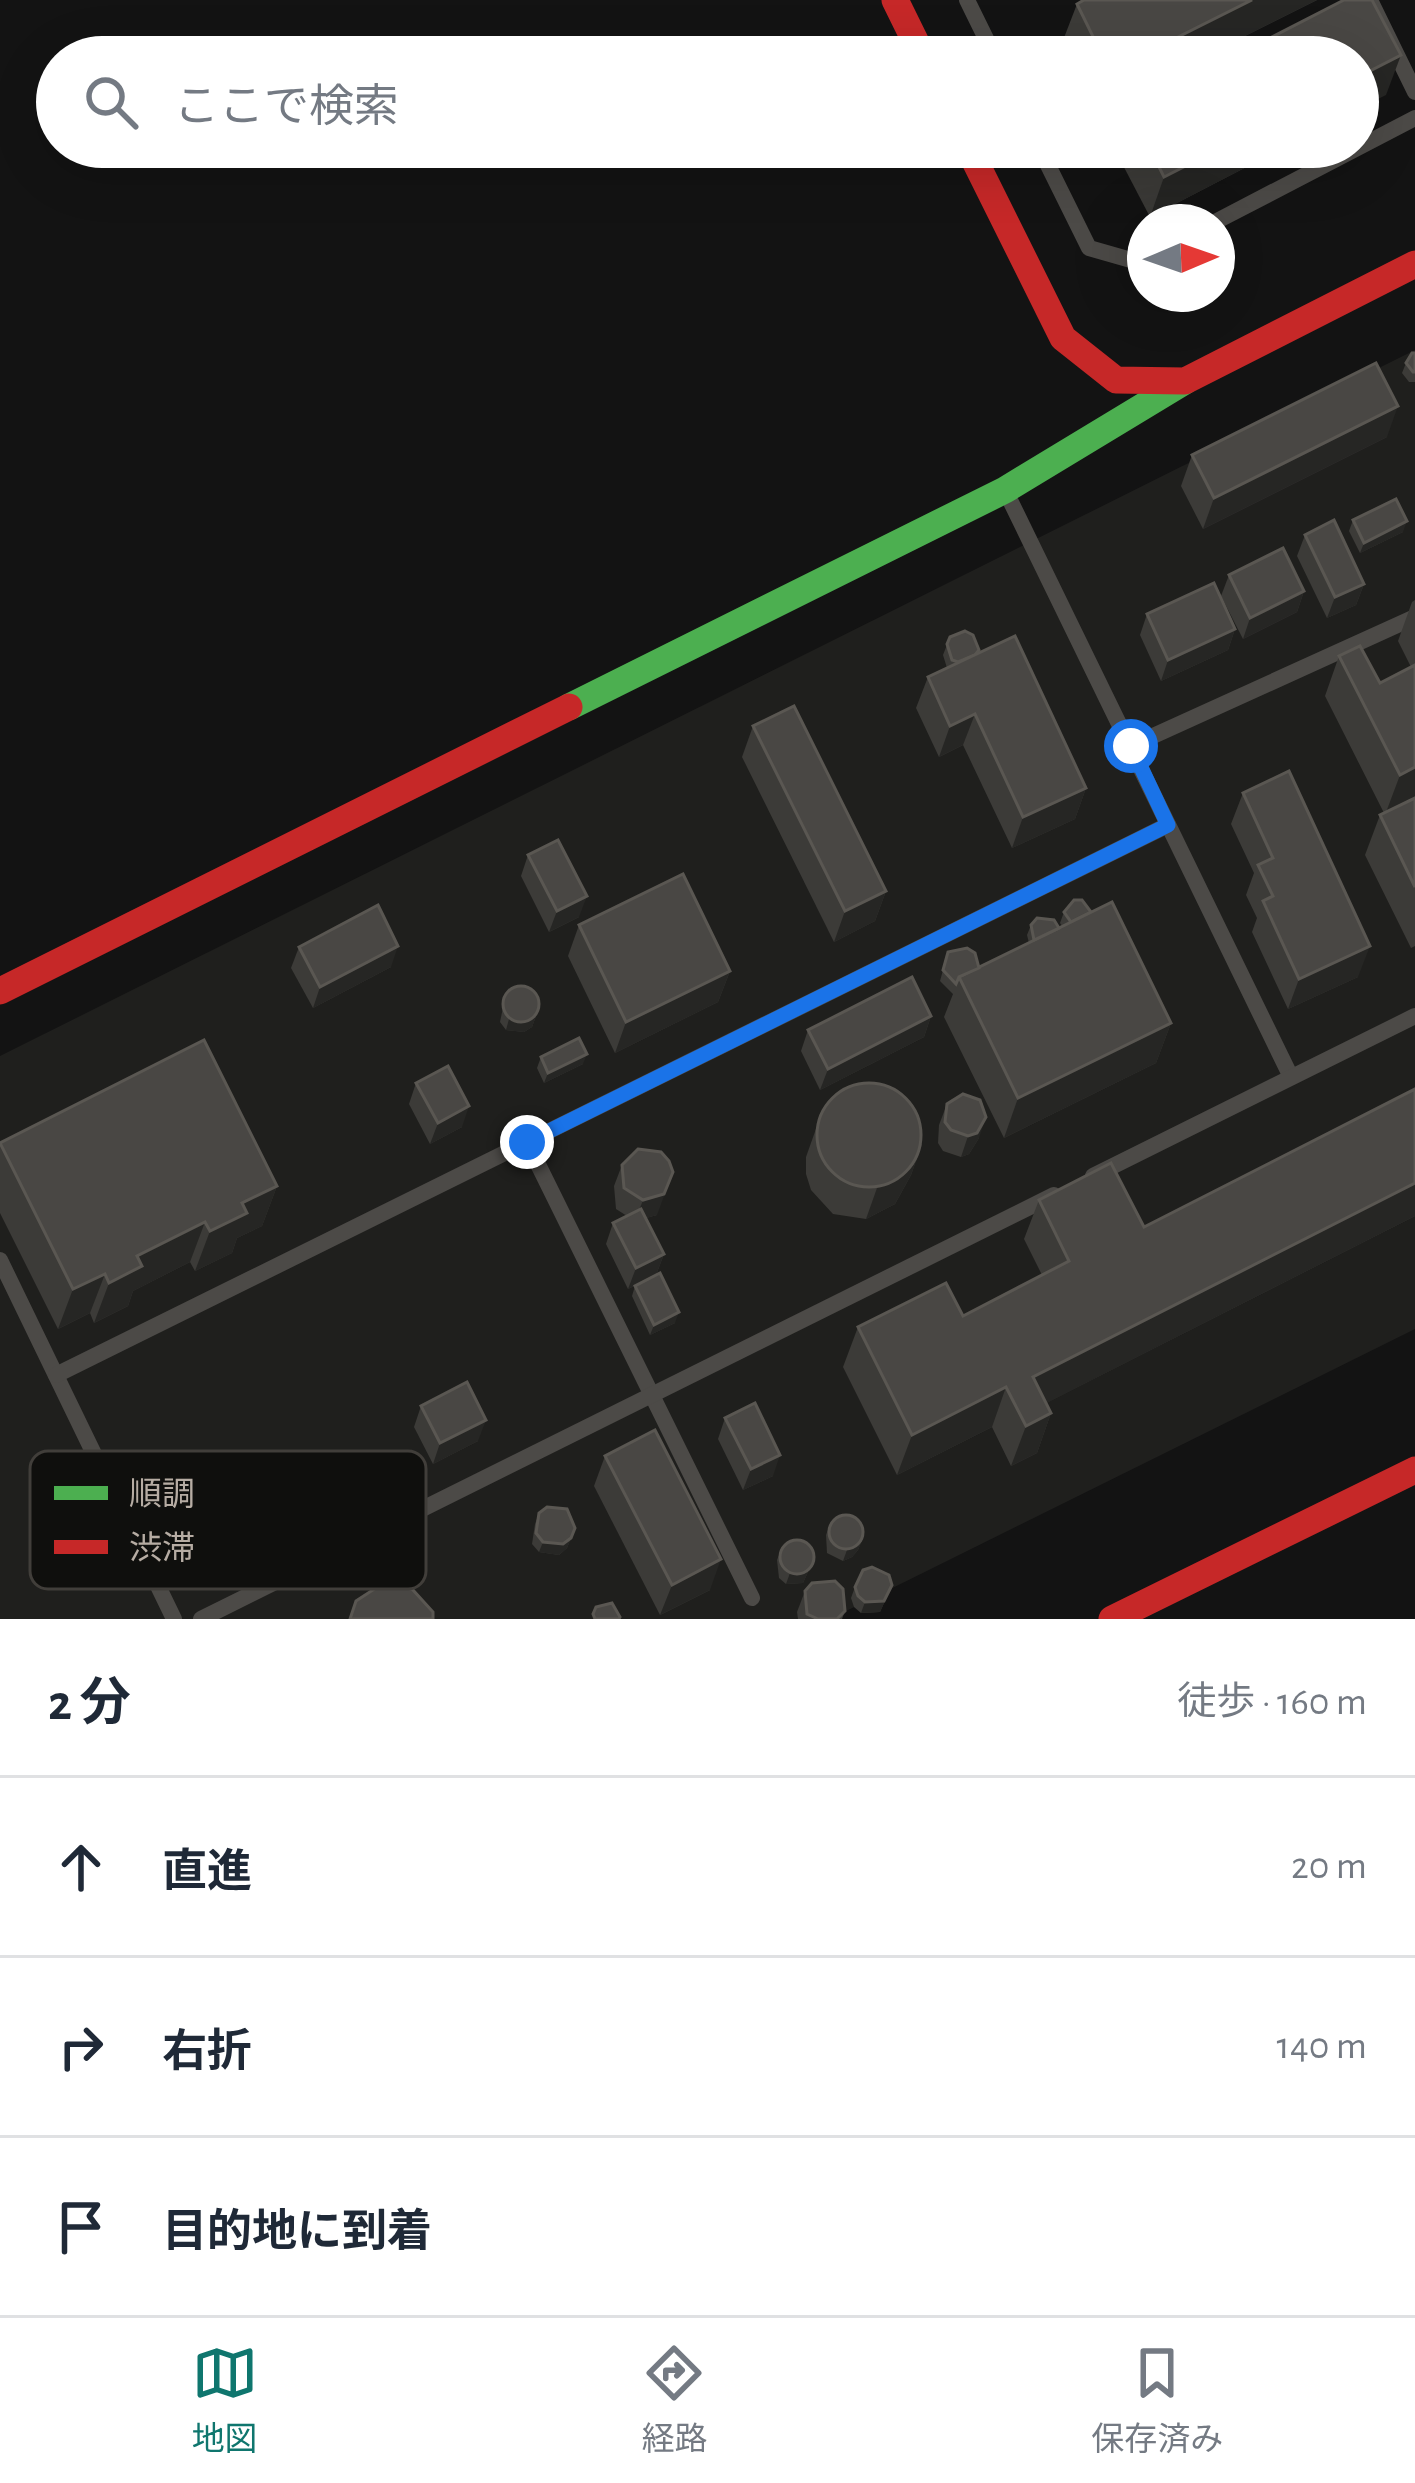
<!DOCTYPE html>
<html lang="ja">
<meta charset="utf-8">
<style>
:root{--surface:#fff;--page:#f6f6f7;--text:#1f2937;--muted:#747a83;--line:#e0e1e3;--accent:#0f766e}
body{margin:0;font-family:"Alegreya Sans","Noto Sans JP",sans-serif;background:var(--page);color:var(--text)}
.compass{position:absolute;left:1127px;top:204px;width:108px;height:108px;border-radius:50%;background:var(--surface);box-shadow:0 12px 48px #0002;rotate:88deg}
.stop{position:absolute;width:36px;height:36px;margin:-27px;border:9px solid #1a73e8;border-radius:50%;background:#fff}
.stop.end{background:#1a73e8;border-color:#fff;box-shadow:0 3px 12px #0008}
.list{margin:0;padding:0;list-style:none}
h2{display:flex;justify-content:space-between;align-items:center;height:156px;margin:0;padding:0 48px;font-size:51px}
h2 small{font-size:39px;font-weight:400;color:var(--muted)}
.list li{display:grid;grid-template-columns:78px 1fr auto;gap:36px;align-items:center;box-sizing:border-box;height:180px;padding:0 48px;border-top:3px solid var(--line)}
.list b{display:block;font-size:45px;white-space:nowrap}
.list em{font-size:39px;font-style:normal;color:var(--muted)}
.icon{flex:none;width:66px;height:66px;fill:none;stroke:currentColor;stroke-width:2;stroke-linecap:round;stroke-linejoin:round}
.map{position:relative;flex:none;width:1415px;height:1619px;overflow:hidden}
.search{position:absolute;background:var(--surface);box-shadow:0 12px 48px #0002;left:36px;right:36px;top:36px;height:132px;display:flex;align-items:center;gap:30px;box-sizing:border-box;padding:0 42px;border-radius:66px;color:var(--muted);font-size:45px}
.sheet{height:696px;background:var(--surface)}
nav{display:flex;justify-content:space-around;align-items:center;box-sizing:border-box;height:168px;border-top:3px solid var(--line);background:var(--surface);font-size:33px;color:var(--muted)}
nav a{display:grid;justify-items:center;gap:6px}
nav .on{color:var(--accent)}
.map>svg:first-child{display:block}
.built{fill:#1f1f1d}
.lines{fill:none;stroke-linecap:round;stroke-linejoin:round}
.lane{stroke:#4c4a47;stroke-width:16}
.fast{stroke:#4caf50;stroke-width:27}
.jam{stroke:#c62828;stroke-width:27}
.wall{fill:#3c3b38}
.shaded-wall{fill:#262624}
.building{fill:#494744;stroke:#5a5752;stroke-width:3}
.route{stroke:#1a73e8;stroke-width:15}
.key{fill:#0f0f0d;stroke:#413e3a;stroke-width:3}
.key-label{font-size:33px;fill:#b6aca3}
</style>
<div class="map">
<svg width="1415" height="1619" viewBox="0 0 1415 1619">
<rect width="100%" height="100%" fill="#131313"/>
<polygon class="built" points="1415,350 1415,1329 830,1619 0,1619 0,1056"/>
<g class="lines">
<g class="lane">
<polyline points="967,0 995,57"/>
<polyline points="1370,0 1415,92"/>
<polyline points="1039,147 1089,248 1138,262 1145,259"/>
<polyline points="1215,222 1415,118"/>
<polyline points="1008,496 1291,1077"/>
<polyline points="1131,746 1415,617"/>
<polyline points="527,1142 752,1598"/>
<polyline points="1093,1176 1415,1016"/>
<polyline points="0,1260 174,1619"/>
<polyline points="56,1375 1168,825"/>
<polyline points="201,1619 1054,1195"/>
</g>
<polyline class="fast" points="569,707 1005,490 1185,381"/>
<g class="jam">
<polyline points="895,0 923,57"/>
<polyline points="968,147 1063,338 1116,380 1185,381 1415,264"/>
<polyline points="0,991 569,707"/>
<polyline points="1112,1619 1415,1470"/>
</g>
</g>
<g class="wall">
<polygon points="1084,0 1317,0 1203,57 1069,57 1062,43 1077,4"/>
<polygon points="1117,147 1285,147 1150,217 1115,150"/>
<polygon points="1415,353 1415,382 1409,382 1402,373 1406,363"/>
<polygon points="1387,437 1203,529 1181,486 1192,455"/>
<polygon points="1353,520 1403,532 1360,553 1349,531"/>
<polygon points="1305,535 1364,584 1356,605 1327,618 1297,556"/>
<polygon points="1229,575 1304,591 1297,612 1243,639 1221,596"/>
<polygon points="1415,600 1415,946 1411,948 1365,855 1380,815 1384,813 1325,696 1339,656 1380,683 1411,667 1398,641 1412,602"/>
<polygon points="1147,614 1235,629 1228,650 1161,681 1140,635"/>
<polygon points="950,637 977,654 1086,788 1075,819 1012,848 963,745 939,757 916,708 928,677 947,668 943,655"/>
<polygon points="753,726 886,891 875,921 834,942 742,757"/>
<polygon points="1243,793 1358,977 1288,1009 1252,932 1257,918 1246,895 1254,873 1231,824"/>
<polygon points="528,855 579,917 549,932 521,876"/>
<polygon points="1064,912 1171,1023 1156,1063 1004,1138 944,1017 953,994 940,981 948,952 979,968 1029,943 1027,935 1031,925 1059,928 1062,926 1060,923"/>
<polygon points="579,925 730,971 718,1002 615,1053 568,956"/>
<polygon points="299,947 391,967 313,1008 291,968"/>
<polygon points="506,993 536,1016 532,1027 524,1032 506,1030 500,1022"/>
<polygon points="931,1016 924,1037 820,1090 801,1051 808,1030"/>
<polygon points="541,1057 583,1064 544,1083 537,1068"/>
<polygon points="416,1083 462,1127 430,1144 409,1104"/>
<polygon points="1415,1089 1415,1216 1046,1403 1051,1413 1037,1453 1011,1466 992,1427 897,1475 843,1367 858,1327 963,1316 1042,1275 1024,1239 1039,1200 1144,1227"/>
<polygon points="947,1104 979,1138 969,1154 961,1157 943,1151 938,1143 939,1125"/>
<polygon points="817,1126 922,1144 911,1175 895,1204 866,1219 833,1214 811,1190 806,1174 806,1157"/>
<polygon points="0,1143 277,1186 262,1226 237,1238 232,1253 195,1271 190,1262 133,1291 128,1306 94,1323 90,1313 58,1329 0,1213"/>
<polygon points="622,1165 657,1215 646,1218 664,1254 656,1275 628,1289 606,1244 613,1223 627,1216 616,1209 614,1186"/>
<polygon points="635,1286 675,1323 650,1335 632,1296"/>
<polygon points="421,1406 478,1441 433,1464 414,1427"/>
<polygon points="725,1418 773,1476 743,1490 718,1439"/>
<polygon points="605,1456 710,1590 660,1615 594,1486"/>
<polygon points="539,1513 575,1528 567,1548 559,1555 539,1552 532,1544 535,1524"/>
<polygon points="830,1524 862,1540 858,1550 852,1557 843,1561 827,1553 826,1535"/>
<polygon points="781,1550 815,1556 803,1583 786,1584 779,1578 777,1560"/>
<polygon points="892,1585 880,1612 861,1613 854,1607 851,1598 855,1587"/>
<polygon points="805,1591 845,1611 842,1619 798,1619 797,1612"/>
</g>
<g class="shaded-wall">
<polygon points="1252,0 1317,0 1203,57 1138,57"/>
<polygon points="1401,55 1386,95 1358,109 1358,77"/>
<polygon points="1223,147 1285,147 1150,217 1164,177"/>
<polygon points="1398,406 1387,437 1203,529 1214,498"/>
<polygon points="1407,521 1403,532 1360,553 1364,543"/>
<polygon points="1364,584 1356,605 1327,618 1335,597"/>
<polygon points="1304,591 1297,612 1243,639 1250,618"/>
<polygon points="1235,629 1228,650 1161,681 1168,660"/>
<polygon points="975,714 963,745 939,757 950,726"/>
<polygon points="1415,767 1415,800 1385,815 1400,775"/>
<polygon points="1086,788 1075,819 1012,848 1023,817"/>
<polygon points="886,891 875,921 834,942 845,911"/>
<polygon points="587,896 579,917 549,932 557,911"/>
<polygon points="398,946 391,967 313,1008 320,987"/>
<polygon points="1370,946 1358,977 1288,1009 1299,979"/>
<polygon points="730,971 718,1002 615,1053 626,1022"/>
<polygon points="536,1016 532,1027 524,1032 506,1030 509,1019"/>
<polygon points="931,1016 924,1037 820,1090 828,1069"/>
<polygon points="1171,1023 1156,1063 1004,1138 1018,1098"/>
<polygon points="587,1054 583,1064 544,1083 548,1073"/>
<polygon points="469,1106 462,1127 430,1144 438,1123"/>
<polygon points="986,1117 979,1138 969,1154 961,1157 968,1136"/>
<polygon points="922,1144 911,1175 895,1204 866,1219 877,1188"/>
<polygon points="673,1172 657,1215 635,1221 643,1200"/>
<polygon points="1415,1183 1415,1216 1021,1416 1033,1377"/>
<polygon points="277,1186 262,1226 237,1238 232,1253 195,1271 210,1231 242,1203"/>
<polygon points="205,1222 190,1262 133,1291 128,1306 94,1323 109,1283 137,1256"/>
<polygon points="664,1254 656,1275 628,1289 636,1268"/>
<polygon points="105,1274 90,1313 58,1329 73,1289"/>
<polygon points="679,1312 675,1323 650,1335 654,1325"/>
<polygon points="1006,1387 992,1427 897,1475 912,1435"/>
<polygon points="1051,1413 1037,1453 1011,1466 1026,1426"/>
<polygon points="486,1420 478,1441 433,1464 440,1443"/>
<polygon points="780,1455 773,1476 743,1490 751,1469"/>
<polygon points="571,1538 567,1548 559,1555 539,1552 543,1542"/>
<polygon points="862,1540 858,1550 852,1557 843,1561 847,1550"/>
<polygon points="815,1556 803,1583 786,1584 790,1573"/>
<polygon points="721,1559 710,1590 660,1615 672,1585"/>
<polygon points="892,1585 880,1612 861,1613 865,1602"/>
</g>
<g class="building">
<polygon points="1084,0 1252,0 1138,57 1103,57 1077,4"/>
<polygon points="1344,0 1372,0 1401,55 1358,77 1358,57 1233,57"/>
<polygon points="1149,147 1223,147 1164,177"/>
<polygon points="1412,353 1415,353 1415,372 1413,372 1406,363"/>
<polygon points="1376,363 1398,406 1214,498 1192,455"/>
<polygon points="1396,499 1407,521 1364,543 1353,520"/>
<polygon points="1334,520 1364,584 1335,597 1305,535"/>
<polygon points="1283,548 1304,591 1250,618 1229,575"/>
<polygon points="1214,583 1235,629 1168,660 1147,614"/>
<polygon points="965,631 973,635 979,650 975,655 958,662 952,660 947,644 950,637"/>
<polygon points="1015,636 1086,788 1023,817 975,714 950,726 928,677"/>
<polygon points="1360,646 1380,683 1415,665 1415,767 1400,775 1339,656"/>
<polygon points="794,706 886,891 845,911 753,726"/>
<polygon points="1289,771 1370,946 1299,979 1263,901 1273,896 1258,865 1273,858 1243,793"/>
<polygon points="1415,798 1415,887 1380,815"/>
<polygon points="558,840 587,896 557,911 528,855"/>
<polygon points="683,874 730,971 626,1022 579,925"/>
<polygon points="1074,900 1082,900 1091,912 1071,922 1064,912"/>
<polygon points="1112,902 1171,1023 1018,1098 959,977"/>
<polygon points="378,905 398,946 320,987 299,947"/>
<polygon points="1037,918 1054,920 1059,928 1034,940 1031,925"/>
<polygon points="967,948 975,953 979,968 959,977 956,984 943,970 948,952"/>
<polygon points="912,977 931,1016 828,1069 808,1030"/>
<circle cx="521" cy="1004" r="18"/>
<polygon points="579,1038 587,1054 548,1073 541,1057"/>
<polygon points="204,1040 277,1186 242,1203 247,1213 210,1231 205,1222 137,1256 142,1266 109,1283 105,1274 73,1289 0,1143"/>
<polygon points="448,1066 469,1106 438,1123 416,1083"/>
<circle cx="869" cy="1135" r="52"/>
<polygon points="1415,1089 1415,1183 1033,1377 1051,1413 1026,1426 1006,1387 912,1435 858,1327 946,1283 963,1316 1069,1261 1039,1200 1111,1163 1144,1227"/>
<polygon points="963,1094 980,1100 986,1117 977,1133 968,1136 951,1130 945,1122 947,1104"/>
<polygon points="638,1149 661,1152 669,1161 673,1172 664,1194 643,1200 624,1188 622,1165"/>
<polygon points="641,1209 664,1254 636,1268 613,1223"/>
<polygon points="660,1273 679,1312 654,1325 635,1286"/>
<polygon points="467,1382 486,1420 440,1443 421,1406"/>
<polygon points="755,1403 780,1455 751,1469 725,1418"/>
<polygon points="655,1430 721,1559 672,1585 605,1456"/>
<polygon points="547,1507 567,1509 575,1528 571,1538 563,1544 543,1542 536,1533 539,1513"/>
<circle cx="846" cy="1532" r="17"/>
<circle cx="797" cy="1557" r="17"/>
<polygon points="872,1567 889,1575 892,1585 884,1601 865,1602 858,1596 855,1587 863,1570"/>
<polygon points="835,1581 843,1589 845,1611 837,1619 818,1619 807,1614 805,1591 812,1583"/>
<polygon points="382,1584 412,1589 433,1612 433,1619 350,1619 356,1601"/>
<polygon points="612,1603 620,1617 619,1619 595,1619 593,1614 596,1607"/>
</g>
<g class="lines">
<polyline class="route" points="527,1142 1168,825 1131,746"/>
</g>
<rect x="30" y="1451" width="396" height="138" rx="18" class="key"/>
<rect x="54" y="1486" width="54" height="14" fill="#4caf50"/>
<rect x="54" y="1540" width="54" height="14" fill="#c62828"/>
<g class="key-label">
<text x="129" y="1505">順調</text>
<text x="129" y="1559">渋滞</text>
</g>
</svg>
<svg class="compass" viewBox="-18 -18 36 36"><path d="M0-13l5 13h-10z" fill="#e53935"/><path d="M0 13l5-13h-10z" fill="#747a83"/></svg>
<div class="stop" style="left:1131px;top:746px"></div>
<div class="stop end" style="left:527px;top:1142px"></div>
<div class="search"><svg class="icon" aria-label="search" viewBox="0 0 24 24"><circle cx="10" cy="10" r="6"/><path d="M15 15l6 6"/></svg>ここで検索</div>
</div>
<section class="sheet">
<h2>2 分<small>徒歩 · 160 m</small></h2>
<ul class="list">
<li><svg class="icon" aria-label="ahead" viewBox="0 0 24 24"><path d="M12 20V5M6 11l6-6 6 6"/></svg><div><b>直進</b></div><em>20 m</em></li>
<li><svg class="icon" aria-label="right" viewBox="0 0 24 24"><path d="M7 20v-9h11M14 6l5 5-5 5"/></svg><div><b>右折</b></div><em>140 m</em></li>
<li><svg class="icon" aria-label="arrive" viewBox="0 0 24 24"><path d="M6 21V4h12l-3 4 3 4H6"/></svg><div><b>目的地に到着</b></div></li>
</ul>
</section>
<nav>
<a class="on"><svg class="icon" aria-label="map" viewBox="0 0 24 24"><path d="M3 6l6-2 6 2 6-2v14l-6 2-6-2-6 2zM9 4v14M15 6v14"/></svg>地図</a>
<a><svg class="icon" aria-label="directions" viewBox="0 0 24 24"><path d="M12 3l9 9-9 9-9-9zM9 14v-3h6M13 9l2 2-2 2"/></svg>経路</a>
<a><svg class="icon" aria-label="saved" viewBox="0 0 24 24"><path d="M7 4h10v16l-5-4-5 4z"/></svg>保存済み</a>
</nav>
